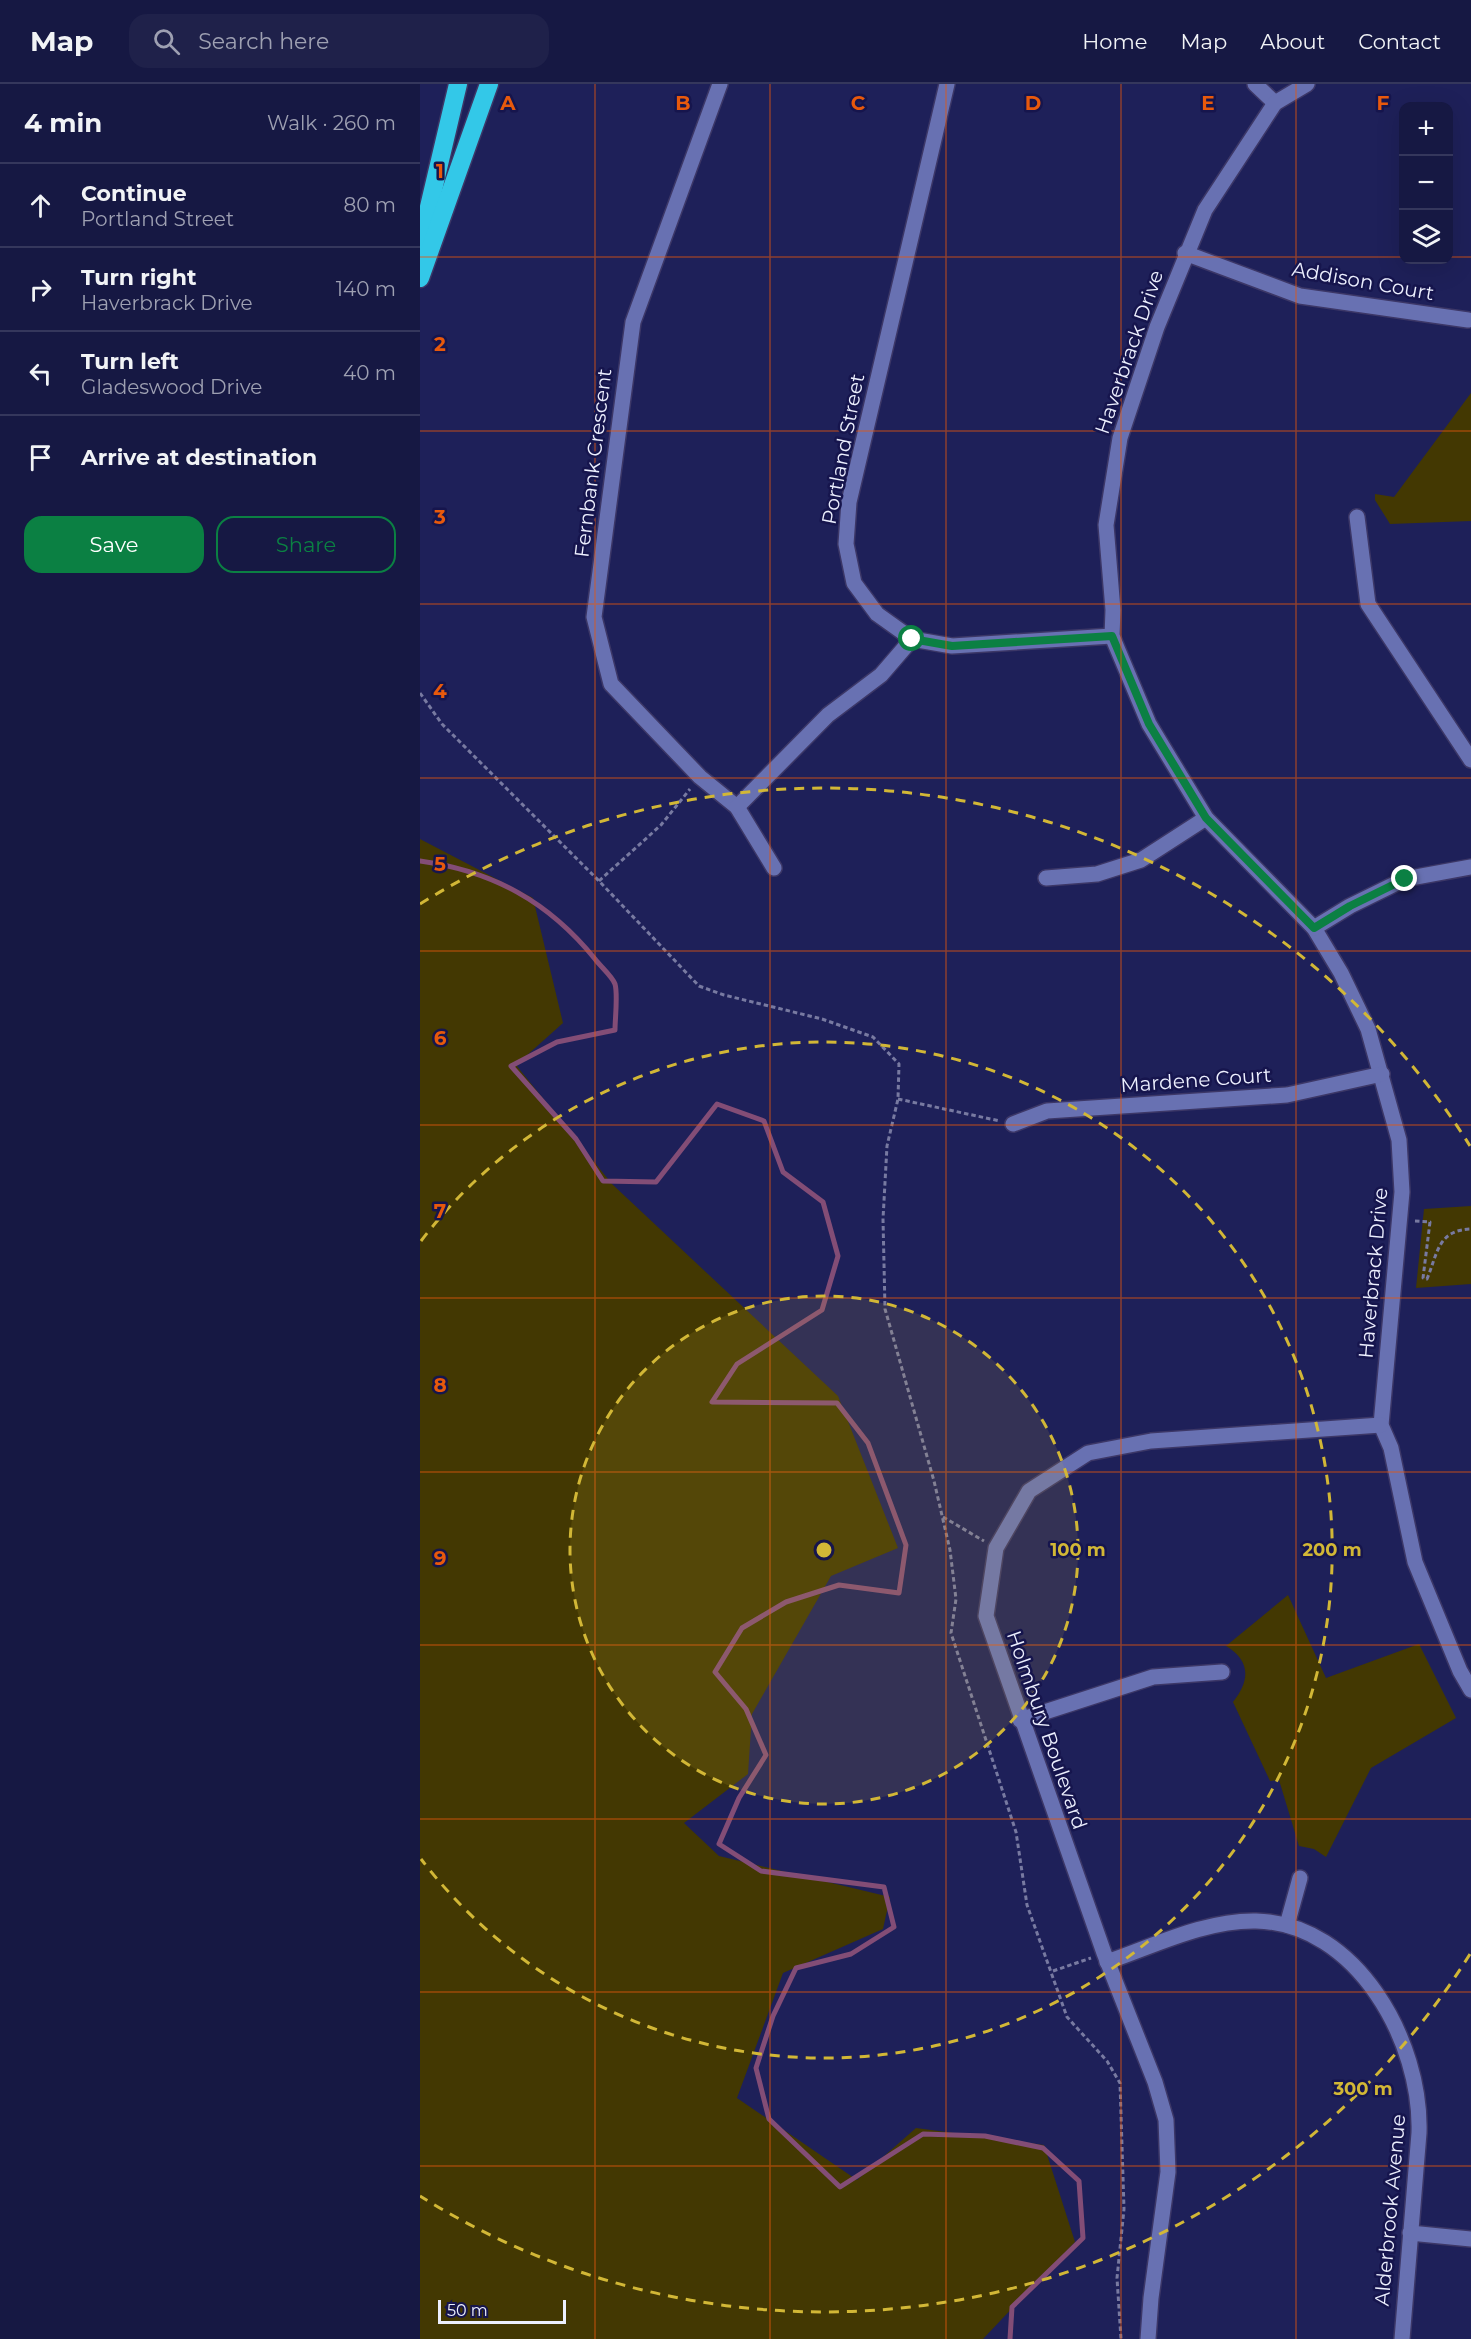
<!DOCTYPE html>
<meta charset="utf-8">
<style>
:root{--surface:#161843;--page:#1f214a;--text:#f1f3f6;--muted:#9ea0b2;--line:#35375c;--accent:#0b8043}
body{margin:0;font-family:Montserrat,sans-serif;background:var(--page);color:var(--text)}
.controls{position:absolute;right:18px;top:18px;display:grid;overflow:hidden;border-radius:12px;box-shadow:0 6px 24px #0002}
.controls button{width:54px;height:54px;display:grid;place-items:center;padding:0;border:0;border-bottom:2px solid var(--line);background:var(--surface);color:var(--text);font:30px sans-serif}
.scale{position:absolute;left:18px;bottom:15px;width:128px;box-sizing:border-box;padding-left:6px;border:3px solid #eceffe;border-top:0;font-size:16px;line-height:21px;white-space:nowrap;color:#eceffe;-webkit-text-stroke:4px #16154d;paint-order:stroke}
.stop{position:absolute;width:18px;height:18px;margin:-14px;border:4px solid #0b8043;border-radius:50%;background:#fff}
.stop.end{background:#0b8043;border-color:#fff;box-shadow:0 2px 6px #0008}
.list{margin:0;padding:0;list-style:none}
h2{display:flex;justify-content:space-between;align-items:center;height:78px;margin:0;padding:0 24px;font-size:26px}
h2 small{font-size:20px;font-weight:400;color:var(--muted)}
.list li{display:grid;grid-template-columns:39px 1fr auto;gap:18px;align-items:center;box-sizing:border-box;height:84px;padding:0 24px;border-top:2px solid var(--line)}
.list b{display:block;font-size:22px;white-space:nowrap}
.list p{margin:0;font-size:20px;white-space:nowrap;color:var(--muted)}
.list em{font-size:20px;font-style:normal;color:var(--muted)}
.actions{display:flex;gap:12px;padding:18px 24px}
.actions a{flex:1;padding:14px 0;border:2px solid var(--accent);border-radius:18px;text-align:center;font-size:21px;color:var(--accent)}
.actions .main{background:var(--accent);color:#fff}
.icon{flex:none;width:33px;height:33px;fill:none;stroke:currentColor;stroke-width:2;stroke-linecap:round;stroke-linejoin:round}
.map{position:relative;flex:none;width:1051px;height:2255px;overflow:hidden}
header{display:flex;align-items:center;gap:36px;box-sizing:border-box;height:84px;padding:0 30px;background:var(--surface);border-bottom:2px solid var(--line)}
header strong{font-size:28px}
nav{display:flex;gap:33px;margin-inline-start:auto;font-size:21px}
.search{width:420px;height:54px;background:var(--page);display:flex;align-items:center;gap:15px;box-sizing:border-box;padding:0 21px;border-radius:18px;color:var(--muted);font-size:22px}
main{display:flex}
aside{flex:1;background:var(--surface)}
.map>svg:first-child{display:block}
.green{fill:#433802}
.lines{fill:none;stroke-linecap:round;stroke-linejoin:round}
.stream{stroke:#834d76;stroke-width:5}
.minor-casing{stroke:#3c3767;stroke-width:18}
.highway-casing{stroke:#3c3767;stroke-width:21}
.path{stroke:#787aa1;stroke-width:3;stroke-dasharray:4.5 3;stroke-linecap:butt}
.minor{stroke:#6871b2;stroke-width:15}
.highway{stroke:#33c8e8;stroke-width:18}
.route{stroke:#0b8043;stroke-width:8}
.grid{fill:none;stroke:#e8590c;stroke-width:1.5;stroke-opacity:0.55}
.ring{fill:none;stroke:#d2b736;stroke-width:3;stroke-dasharray:10 8}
.labels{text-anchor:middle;stroke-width:5;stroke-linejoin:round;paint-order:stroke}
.street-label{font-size:20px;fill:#eceffe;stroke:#16154d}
.grid-label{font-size:20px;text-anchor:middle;font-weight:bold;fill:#e8590c;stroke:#16154d;stroke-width:5;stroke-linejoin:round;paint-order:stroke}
.centre{fill:#d2b736;stroke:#16154d;stroke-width:3}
.ring-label{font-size:18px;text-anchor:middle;font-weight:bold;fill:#d2b736;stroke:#16154d;stroke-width:5;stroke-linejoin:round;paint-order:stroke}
</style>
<header>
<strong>Map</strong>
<div class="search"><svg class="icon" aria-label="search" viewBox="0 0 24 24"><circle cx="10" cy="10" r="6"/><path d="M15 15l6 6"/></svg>Search here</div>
<nav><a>Home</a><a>Map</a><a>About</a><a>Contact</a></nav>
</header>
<main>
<aside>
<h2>4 min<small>Walk · 260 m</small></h2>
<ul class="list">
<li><svg class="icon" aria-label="ahead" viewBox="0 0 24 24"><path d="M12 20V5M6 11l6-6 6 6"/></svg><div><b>Continue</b><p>Portland Street</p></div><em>80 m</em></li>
<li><svg class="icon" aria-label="right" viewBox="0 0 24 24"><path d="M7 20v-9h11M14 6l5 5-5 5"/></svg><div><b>Turn right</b><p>Haverbrack Drive</p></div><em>140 m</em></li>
<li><svg class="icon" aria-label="left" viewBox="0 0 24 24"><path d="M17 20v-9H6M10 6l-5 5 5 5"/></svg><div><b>Turn left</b><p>Gladeswood Drive</p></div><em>40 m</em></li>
<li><svg class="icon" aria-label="arrive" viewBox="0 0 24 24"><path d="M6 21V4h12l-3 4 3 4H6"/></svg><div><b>Arrive at destination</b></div></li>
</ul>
<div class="actions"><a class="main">Save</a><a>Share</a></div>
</aside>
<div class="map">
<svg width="1051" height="2255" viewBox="0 0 1051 2255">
<rect width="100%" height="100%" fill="#1e2059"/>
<g class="green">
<polygon points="1051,309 1051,437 970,440 955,416 955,410 974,413"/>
<polygon points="0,755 113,814 143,939 96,981 192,1100 418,1312 478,1464 411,1492 332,1630 328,1690 264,1739 299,1772 470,1813 463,1845 363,1889 317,2014 437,2096 496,2044 624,2061 655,2158 563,2255 0,2255"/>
<polygon points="1051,1122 1051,1200 996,1204 1004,1125"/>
<path d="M 868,1511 L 906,1594 L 999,1560 L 1036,1634 L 951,1684 L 906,1773 L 894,1765 L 879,1762 L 859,1696 L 850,1697 L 813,1618 C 830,1597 831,1577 806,1562 Z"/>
</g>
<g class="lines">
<path class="stream" d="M 0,777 C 73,787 129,818 175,875 C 180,882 192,892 195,900 C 198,910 195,935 195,946 L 137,958 L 91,982 L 156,1055 L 183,1097 L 236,1098 L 297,1020 L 344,1037 L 363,1088 L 403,1118 L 418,1172 L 402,1226 L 317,1280 L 292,1318 L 417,1319 L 448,1359 L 486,1461 L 479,1509 L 419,1501 L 366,1518 L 322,1544 L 295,1588 L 326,1625 L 346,1671 L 319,1714 L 299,1760 L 341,1787 L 464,1803 L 474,1843 L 431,1870 L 376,1884 L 353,1932 L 336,1984 L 349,2035 L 420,2103 L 503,2050 L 565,2052 L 623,2064 L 659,2097 L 663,2154 L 592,2223 L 590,2255"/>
<defs>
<g id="minor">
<polyline points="300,0 213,238 174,533 191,600 280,693 317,723 354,784"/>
<polyline points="527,0 429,418 426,460 434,499 457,530 492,555 532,562 692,552"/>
<polyline points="835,0 855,19"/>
<polyline points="887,0 855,19 785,126 737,243 700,354 686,441 693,526 692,552 729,640 786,734 894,844 921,889 948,945 979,1056 982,1108 961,1341 971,1364 995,1478 1040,1587 1051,1606"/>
<polyline points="765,169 880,212 1048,236"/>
<polyline points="937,433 948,520 1051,676"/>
<polyline points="317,723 408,631 461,591 492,555"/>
<polyline points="626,794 677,790 721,776 786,734"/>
<polyline points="894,844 930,822 985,795 1051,783"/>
<polyline points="593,1040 627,1027 867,1011 962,990"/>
<polyline points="600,1636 733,1593 802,1588"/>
<polyline points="867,1841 880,1794"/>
<path d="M 687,1878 C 734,1862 785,1836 836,1837 C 937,1839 1002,1958 999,2049 L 982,2255"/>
<polyline points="990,2149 1051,2155"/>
<polyline points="728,2255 731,2214 748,2088 746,2036 735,1998 684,1869 566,1532 576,1464 609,1407 668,1369 731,1357 961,1341"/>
</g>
<g id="highway">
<polyline points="0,161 38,0"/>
<polyline points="0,194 69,0"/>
</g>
</defs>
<use href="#minor" class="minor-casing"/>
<use href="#highway" class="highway-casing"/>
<g class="path">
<polyline points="0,609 22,640 179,797 279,902 304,911 402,935 453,953 479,980 478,1015 467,1062 463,1135 465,1225 514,1397 530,1466 536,1515 531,1549 596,1748 607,1821 647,1933 687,1977 700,1999 704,2125 697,2194 701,2255"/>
<polyline points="179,797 241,741 270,705"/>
<polyline points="478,1015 580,1037"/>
<path d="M 995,1137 L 1010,1138 L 1003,1194 L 1007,1195 C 1018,1168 1018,1146 1051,1145"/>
<polyline points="523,1433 564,1457"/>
<polyline points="633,1887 671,1874"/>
</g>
<use href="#minor" class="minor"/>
<use href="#highway" class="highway"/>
</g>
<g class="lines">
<polyline class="route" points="492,555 532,562 692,552 729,640 786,734 894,844 930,822 985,795"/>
</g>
<path class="grid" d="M 175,0 L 175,2255M 350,0 L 350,2255M 526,0 L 526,2255M 701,0 L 701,2255M 876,0 L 876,2255M 0,173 L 984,173M 1028,173 L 1051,173M 0,347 L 1051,347M 0,520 L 1051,520M 0,694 L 1051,694M 0,867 L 1051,867M 0,1041 L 1051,1041M 0,1214 L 1051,1214M 0,1388 L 1051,1388M 0,1561 L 1051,1561M 0,1735 L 1051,1735M 0,1908 L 1051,1908M 0,2082 L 1051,2082"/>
<circle cx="404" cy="1466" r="254" fill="#d2b736" fill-opacity=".12"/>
<g class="ring">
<circle cx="404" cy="1466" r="254"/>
<path d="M1 1157A508 508 0 1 1 1 1775"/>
<path d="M1050 1870A762 762 0 0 1 0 2112M0 820A762 762 0 0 1 1050 1062"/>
</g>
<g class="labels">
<g class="street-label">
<text transform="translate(943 197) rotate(10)" y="7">Addison Court</text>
<text transform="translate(709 268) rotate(-71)" y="7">Haverbrack Drive</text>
<text transform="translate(423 365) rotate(-79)" y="7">Portland Street</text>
<text transform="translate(173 379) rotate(-83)" y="7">Fernbank Crescent</text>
<text transform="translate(776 996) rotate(-4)" y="7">Mardene Court</text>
<text transform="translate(953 1189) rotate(-85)" y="7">Haverbrack Drive</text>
<text transform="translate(627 1646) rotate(71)" y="7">Holmbury Boulevard</text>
<text transform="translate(970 2126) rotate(-85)" y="7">Alderbrook Avenue</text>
</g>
</g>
<g class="grid-label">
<text x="88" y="26">A</text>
<text x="263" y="26">B</text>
<text x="438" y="26">C</text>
<text x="613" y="26">D</text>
<text x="788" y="26">E</text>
<text x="963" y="26">F</text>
<text x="20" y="94">1</text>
<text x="20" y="267">2</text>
<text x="20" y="440">3</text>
<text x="20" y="614">4</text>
<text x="20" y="787">5</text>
<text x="20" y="961">6</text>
<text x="20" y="1134">7</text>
<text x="20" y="1308">8</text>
<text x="20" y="1481">9</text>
</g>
<circle cx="404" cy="1466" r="9" class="centre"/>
<g class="ring-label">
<text x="658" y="1472">100 m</text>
<text x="912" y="1472">200 m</text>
<text x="943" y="2011">300 m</text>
</g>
</svg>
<div class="controls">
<button>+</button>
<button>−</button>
<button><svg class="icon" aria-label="layers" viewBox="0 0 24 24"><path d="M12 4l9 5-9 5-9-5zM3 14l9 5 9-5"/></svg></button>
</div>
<div class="scale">50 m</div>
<div class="stop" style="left:492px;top:555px"></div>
<div class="stop end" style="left:985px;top:795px"></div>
</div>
</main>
